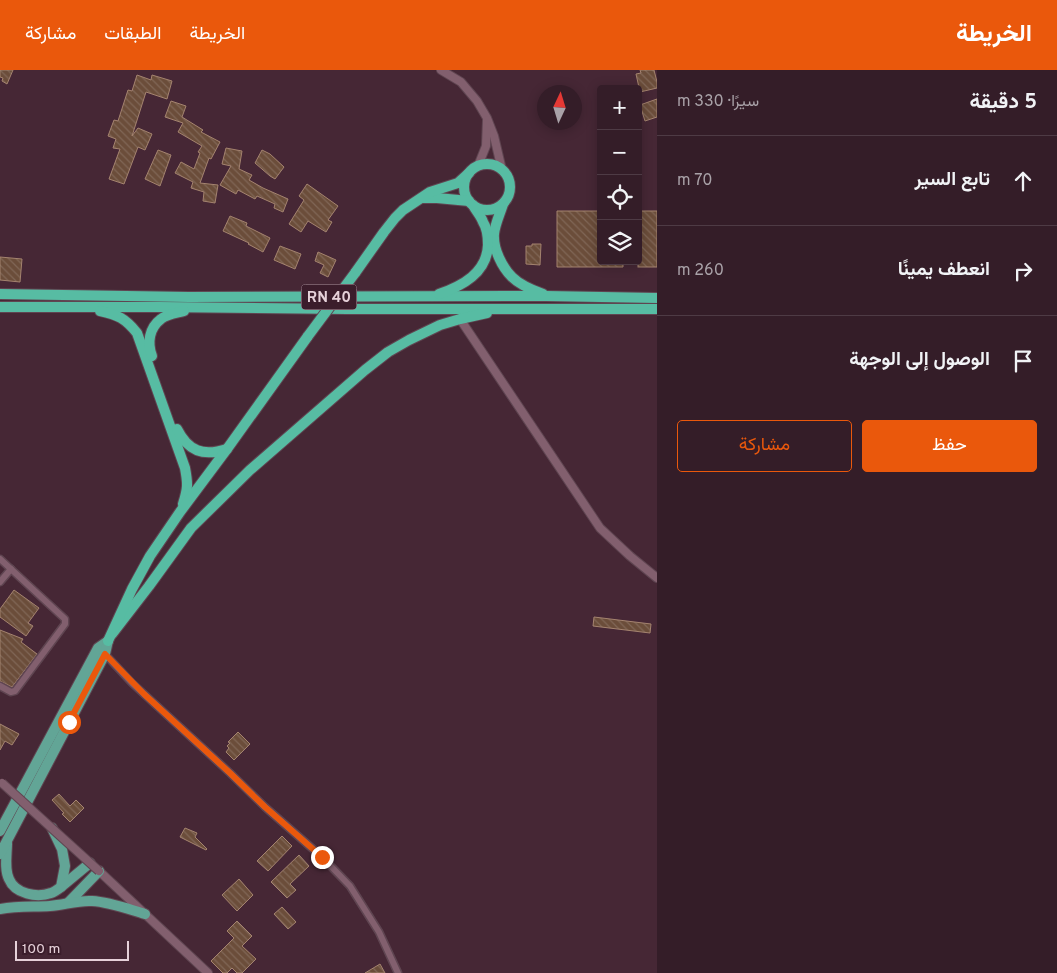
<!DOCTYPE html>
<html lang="ar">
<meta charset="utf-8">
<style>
:root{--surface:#341d28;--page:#3c2630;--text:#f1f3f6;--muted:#a9a2a8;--line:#4e3b45;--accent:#ea580c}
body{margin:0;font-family:Overpass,Vazirmatn,sans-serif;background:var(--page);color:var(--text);direction:rtl}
.controls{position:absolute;right:15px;top:15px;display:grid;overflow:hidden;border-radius:5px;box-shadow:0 2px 12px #0003}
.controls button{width:45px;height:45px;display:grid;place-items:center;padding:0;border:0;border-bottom:1px solid var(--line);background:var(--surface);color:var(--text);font:25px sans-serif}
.compass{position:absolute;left:537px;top:15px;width:45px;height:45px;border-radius:50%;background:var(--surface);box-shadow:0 2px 12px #0003;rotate:4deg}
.scale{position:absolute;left:15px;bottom:12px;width:114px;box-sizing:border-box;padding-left:5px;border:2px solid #e6d1d9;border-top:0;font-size:14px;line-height:18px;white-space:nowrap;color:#e6d1d9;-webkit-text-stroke:4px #3b1d2b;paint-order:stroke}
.stop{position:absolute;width:15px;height:15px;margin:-11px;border:4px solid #ea580c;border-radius:50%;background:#fff}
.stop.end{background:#ea580c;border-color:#fff;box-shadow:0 1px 5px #0008}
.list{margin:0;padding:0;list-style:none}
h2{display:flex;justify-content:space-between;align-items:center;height:65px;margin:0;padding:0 20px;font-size:21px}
h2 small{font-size:16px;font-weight:400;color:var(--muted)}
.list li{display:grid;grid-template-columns:32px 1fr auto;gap:15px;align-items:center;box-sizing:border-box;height:90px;padding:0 20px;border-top:1px solid var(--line)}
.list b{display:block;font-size:19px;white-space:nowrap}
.list em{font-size:16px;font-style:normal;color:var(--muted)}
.actions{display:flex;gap:10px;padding:15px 20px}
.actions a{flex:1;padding:11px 0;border:1px solid var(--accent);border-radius:5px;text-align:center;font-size:18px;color:var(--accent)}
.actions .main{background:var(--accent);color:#fff}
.icon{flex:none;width:28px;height:28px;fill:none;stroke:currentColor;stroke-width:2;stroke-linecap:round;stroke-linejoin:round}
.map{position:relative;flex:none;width:657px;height:903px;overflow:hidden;direction:ltr}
header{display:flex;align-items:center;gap:30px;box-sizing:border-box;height:70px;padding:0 25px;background:var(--accent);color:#fff}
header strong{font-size:24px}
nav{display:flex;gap:28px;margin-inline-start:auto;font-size:18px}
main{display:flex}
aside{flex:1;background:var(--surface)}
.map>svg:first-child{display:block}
.building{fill:url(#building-back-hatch);stroke:#a4836f}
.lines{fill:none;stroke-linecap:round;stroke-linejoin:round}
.minor-casing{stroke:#5f4551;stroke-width:9}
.tertiary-casing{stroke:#5f4551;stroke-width:10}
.primary-casing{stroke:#5f4551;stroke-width:12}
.trunk-casing{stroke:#5f4551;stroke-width:12}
.minor{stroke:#825f6e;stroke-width:6}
.tertiary{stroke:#825f6e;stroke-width:8}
.primary{stroke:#62a596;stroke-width:10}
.trunk{stroke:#57bca3;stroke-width:10}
.tertiary-bridge-casing{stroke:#5f4551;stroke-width:10;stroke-linecap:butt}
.trunk-bridge-casing{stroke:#5f4551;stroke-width:12;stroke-linecap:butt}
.tertiary-bridge{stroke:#825f6e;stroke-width:8}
.trunk-bridge{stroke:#57bca3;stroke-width:10}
.route{stroke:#ea580c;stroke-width:6}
.labels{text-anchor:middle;stroke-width:4.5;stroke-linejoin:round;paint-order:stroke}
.shield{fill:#3b1d2b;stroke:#b39ba5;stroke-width:1}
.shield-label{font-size:15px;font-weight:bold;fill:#e6d1d9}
</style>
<header>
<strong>الخريطة</strong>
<nav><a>الخريطة</a><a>الطبقات</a><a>مشاركة</a></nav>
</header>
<main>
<aside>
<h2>5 دقيقة<small>سيرًا · 330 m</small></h2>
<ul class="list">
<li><svg class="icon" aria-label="ahead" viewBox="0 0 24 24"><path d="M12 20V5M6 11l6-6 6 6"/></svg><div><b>تابع السير</b></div><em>70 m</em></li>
<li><svg class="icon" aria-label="right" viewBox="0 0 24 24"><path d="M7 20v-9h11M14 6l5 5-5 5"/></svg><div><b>انعطف يمينًا</b></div><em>260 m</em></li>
<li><svg class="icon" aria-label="arrive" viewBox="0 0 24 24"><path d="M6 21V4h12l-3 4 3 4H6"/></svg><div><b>الوصول إلى الوجهة</b></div></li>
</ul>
<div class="actions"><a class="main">حفظ</a><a>مشاركة</a></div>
</aside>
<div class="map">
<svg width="657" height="903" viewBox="0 0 657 903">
<defs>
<pattern id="building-back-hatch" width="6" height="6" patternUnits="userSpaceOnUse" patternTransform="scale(1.25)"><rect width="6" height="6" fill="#6b4d3a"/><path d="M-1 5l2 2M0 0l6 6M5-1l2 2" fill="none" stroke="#806656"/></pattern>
</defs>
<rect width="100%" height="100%" fill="#462735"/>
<g class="building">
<polygon points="0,0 13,0 7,14 2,11 3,8 0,7"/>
<polygon points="640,0 654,0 657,12 657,18 640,22 636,4 641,3"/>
<polygon points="137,5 151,10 152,5 172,11 167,29 146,22 132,66 138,58 152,64 145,80 138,77 124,114 109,109 120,79 113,78 116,69 108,66 114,50 118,51 128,20 132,21"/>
<polygon points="657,29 657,47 645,51 640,35"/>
<polygon points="171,31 186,36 182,47 203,60 201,62 220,72 211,89 209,88 200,113 218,115 215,133 203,131 204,122 191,118 193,112 175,103 181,92 194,99 200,83 198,82 202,76 178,62 183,53 165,47"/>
<polygon points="226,78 242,81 239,99 252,105 249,110 263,118 288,129 283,142 274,138 275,134 257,126 255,129 238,120 236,124 220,115 231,96 222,94"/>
<polygon points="158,80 171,85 160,116 145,109"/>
<polygon points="262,80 270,84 284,97 275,109 270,106 255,93"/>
<polygon points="307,114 338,136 328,150 332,152 326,162 308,151 301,162 289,154 304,130 299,126"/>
<polygon points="557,141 601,141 601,191 623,191 623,197 557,197"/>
<rect x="638" y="141" width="19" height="56"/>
<polygon points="230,146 247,153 246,156 270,168 263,182 248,174 249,173 223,161"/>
<polygon points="532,174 541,174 540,195 526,194 526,176 532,176"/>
<polygon points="280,176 301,184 295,199 274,190"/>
<polygon points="318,182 336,190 328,207 320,203 324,195 315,191"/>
<polygon points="0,187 22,189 20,212 0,210"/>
<polygon points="14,520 39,538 28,553 33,556 26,566 0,547 0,539"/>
<polygon points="594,547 651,554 650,563 593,556"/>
<polygon points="0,560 23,569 21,572 37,584 12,617 0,611"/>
<polygon points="0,654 19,664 12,675 5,671 0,680"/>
<polygon points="238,662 250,674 234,690 226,682 229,678 227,676 230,673 228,672"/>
<polygon points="59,724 70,736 76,730 84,738 70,752 62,744 64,743 52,730"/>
<polygon points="185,758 197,763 195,767 207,779 206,780 180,767"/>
<polygon points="282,766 292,776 268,801 257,791"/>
<polygon points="299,785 309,796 290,814 296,820 287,828 271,812"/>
<polygon points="239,809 253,825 237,841 222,825"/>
<polygon points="282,837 296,852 288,859 274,844"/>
<polygon points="237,851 252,866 242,876 256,889 242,903 237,903 232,898 227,903 223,903 211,891 234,868 227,861"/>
<polygon points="380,894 385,903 365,903"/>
</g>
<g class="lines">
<defs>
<g id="minor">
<polyline points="0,489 65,549 65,554 15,621 11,622 0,616"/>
<polyline points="0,512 11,499"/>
<polyline points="104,583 132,613 230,703 265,737 322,787 350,816 379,862 398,903"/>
</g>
<g id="tertiary">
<polyline points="441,0 461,12 477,31 487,48 494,66 502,100"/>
<polyline points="478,96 486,76 487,50"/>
<polyline points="460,249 600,458 630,486 657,508"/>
<polyline points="99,801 208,903"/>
</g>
<g id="primary">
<polyline points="0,761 98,578 108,571"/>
<path d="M 7,773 C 7,784 4,799 9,809 C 15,824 37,828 51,823 C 55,822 58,819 61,817 L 65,796 L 62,779 L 52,758"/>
<polyline points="0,784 105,584 108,571"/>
<polyline points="61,817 90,793"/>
<polyline points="69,832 99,801"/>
<path d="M 0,839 C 17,836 33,837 50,836 C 64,835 78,830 92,831 C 110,832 128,839 145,844"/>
</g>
<g id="trunk">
<circle cx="487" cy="117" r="23"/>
<polyline points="423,128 437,128 469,131"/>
<path d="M 503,134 C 500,144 495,154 494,164 C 493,179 502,197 512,207 C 520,215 532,220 543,224"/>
<polyline points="355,203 384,162 395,148 403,140 430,122 458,113 469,103"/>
<polyline points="0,224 189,227 546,226 657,228"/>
<path d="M 439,224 C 462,216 487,203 488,175 C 488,167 487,158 483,152 C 481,146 476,141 473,135"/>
<polyline points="0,237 160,237 347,239 657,239"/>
<path d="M 100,241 C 118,245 125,248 137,263 L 185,398 C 188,414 188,418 183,434"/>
<path d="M 152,286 C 147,273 149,258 161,249 C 167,244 177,243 184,241"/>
<path d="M 177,359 C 188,381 203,387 227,379"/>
<polyline points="112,564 149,516 191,458 250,400 365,300 388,282 409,270 440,255 460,249 487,243"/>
<polyline points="108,571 132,519 150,486 180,442 227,379 308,266"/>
</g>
</defs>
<use href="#minor" class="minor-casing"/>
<use href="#tertiary" class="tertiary-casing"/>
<use href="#primary" class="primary-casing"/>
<use href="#trunk" class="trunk-casing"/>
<use href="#minor" class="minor"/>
<use href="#tertiary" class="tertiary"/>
<use href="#primary" class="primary"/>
<use href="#trunk" class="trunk"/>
<defs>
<polyline id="tertiary-bridge" points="2,713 99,801"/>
<polyline id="trunk-bridge" points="308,266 355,203"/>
</defs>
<use href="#tertiary-bridge" class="tertiary-bridge-casing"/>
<use href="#trunk-bridge" class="trunk-bridge-casing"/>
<use href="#tertiary-bridge" class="tertiary-bridge"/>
<use href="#trunk-bridge" class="trunk-bridge"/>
</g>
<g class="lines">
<polyline class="route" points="69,652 105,584 144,624 230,703 265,737 322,787"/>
</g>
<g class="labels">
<rect class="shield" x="301.5" y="214.5" width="55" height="25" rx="4"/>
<g class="shield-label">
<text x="329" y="232">RN 40</text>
</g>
</g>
</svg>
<div class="controls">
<button>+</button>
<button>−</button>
<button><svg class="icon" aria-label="locate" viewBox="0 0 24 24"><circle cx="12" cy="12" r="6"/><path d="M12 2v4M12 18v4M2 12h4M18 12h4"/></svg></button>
<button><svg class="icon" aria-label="layers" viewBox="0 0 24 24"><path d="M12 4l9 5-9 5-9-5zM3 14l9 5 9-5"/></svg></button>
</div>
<svg class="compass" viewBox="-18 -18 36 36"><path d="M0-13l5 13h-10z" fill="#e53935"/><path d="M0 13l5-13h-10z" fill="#a9a2a8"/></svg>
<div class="scale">100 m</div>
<div class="stop" style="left:69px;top:652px"></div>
<div class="stop end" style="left:322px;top:787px"></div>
</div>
</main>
